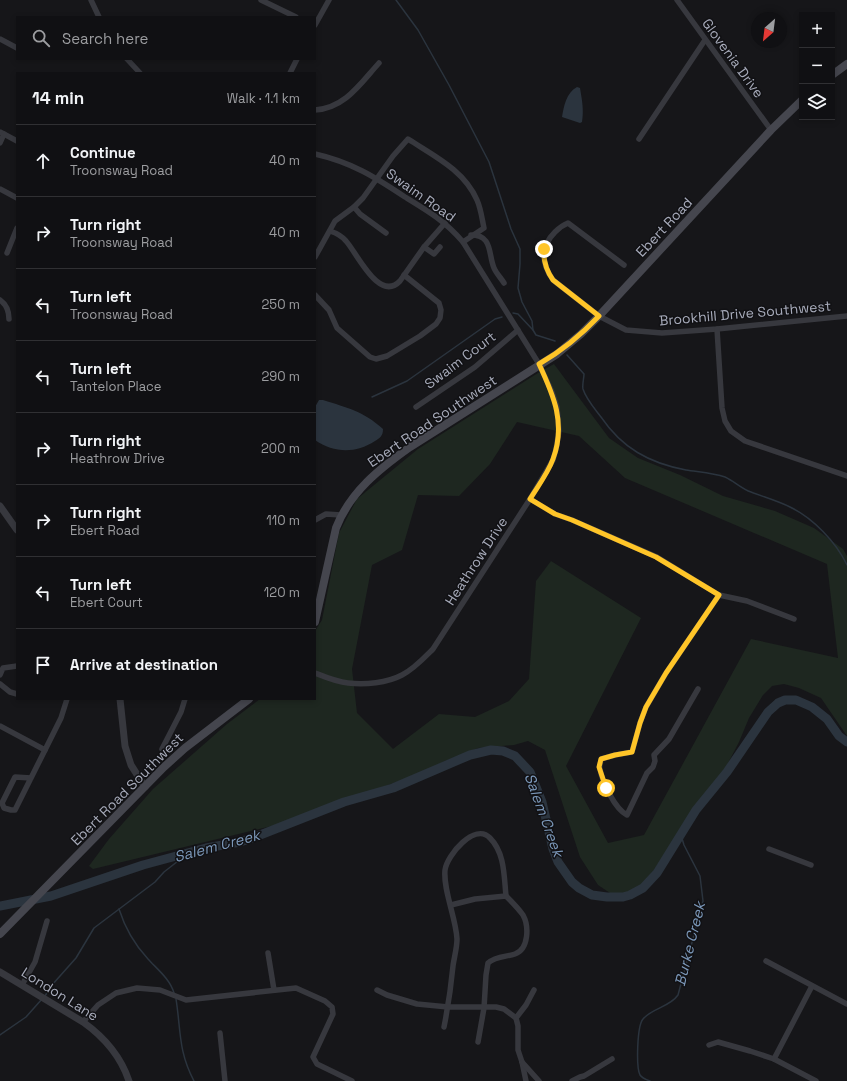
<!DOCTYPE html>
<meta charset="utf-8">
<style>
:root{--surface:#101013;--page:#19191c;--text:#f1f3f6;--muted:#9c9da0;--line:#303033}
body{margin:0;font-family:"Space Grotesk",sans-serif;background:var(--page);color:var(--text)}
.controls{position:absolute;right:12px;top:12px;display:grid;overflow:hidden;border-radius:0px;box-shadow:0 2px 6px #0003}
.controls button{width:36px;height:36px;display:grid;place-items:center;padding:0;border:0;border-bottom:1px solid var(--line);background:var(--surface);color:var(--text);font:20px sans-serif}
.compass{position:absolute;left:751px;top:12px;width:36px;height:36px;border-radius:50%;background:var(--surface);box-shadow:0 2px 6px #0003;rotate:208deg}
.stop{position:absolute;width:12px;height:12px;margin:-9px;border:3px solid #ffc528;border-radius:50%;background:#fff}
.stop.end{background:#ffc528;border-color:#fff;box-shadow:0 1px 4px #0008}
.list{margin:0;padding:0;list-style:none}
h2{display:flex;justify-content:space-between;align-items:center;height:52px;margin:0;padding:0 16px;font-size:17px}
h2 small{font-size:13px;font-weight:400;color:var(--muted)}
.list li{display:grid;grid-template-columns:26px 1fr auto;gap:12px;align-items:center;box-sizing:border-box;height:72px;padding:0 16px;border-top:1px solid var(--line)}
.list b{display:block;font-size:15px;white-space:nowrap}
.list p{margin:0;font-size:13px;white-space:nowrap;color:var(--muted)}
.list em{font-size:13px;font-style:normal;color:var(--muted)}
.icon{flex:none;width:22px;height:22px;fill:none;stroke:currentColor;stroke-width:2;stroke-linecap:round;stroke-linejoin:round}
.map{position:relative;flex:none;width:847px;height:1081px;overflow:hidden}
.search{position:absolute;background:var(--surface);box-shadow:0 2px 6px #0003;left:16px;top:16px;width:300px;height:44px;display:flex;align-items:center;gap:10px;box-sizing:border-box;padding:0 14px;border-radius:0px;color:var(--muted);font-size:15px}
.panel{position:absolute;background:var(--surface);box-shadow:0 2px 6px #0003;left:16px;top:72px;width:300px;height:628px;border-radius:0px}
.map>svg:first-child{display:block}
.green{fill:#1e2720;fill-rule:evenodd}
.water{fill:#2b343e}
.lines{fill:none;stroke-linecap:round;stroke-linejoin:round}
.stream{stroke:#2b343e;stroke-width:1.5}
.river{stroke:#2b343e;stroke-width:9}
.minor{stroke:#37383e;stroke-width:5.5}
.tertiary{stroke:#37383e;stroke-width:7}
.secondary{stroke:#45464e;stroke-width:8}
.route{stroke:#ffc528;stroke-width:5}
.labels{text-anchor:middle;stroke-width:3;stroke-linejoin:round;paint-order:stroke}
.street-label{font-size:14px;fill:#a7abba;stroke:#111114}
.water-label{font-size:15px;font-style:italic;fill:#7b97b8;stroke:#111114}
</style>
<div class="map">
<svg width="847" height="1081" viewBox="0 0 847 1081">
<rect width="100%" height="100%" fill="#161619"/>
<path class="green" d="M 554,364 L 609,438 L 638,458 L 680,475 L 723,496 L 775,511 L 814,528 L 843,549 L 847,556 L 847,736 L 821,698 L 799,688 L 784,684 L 772,686 L 763,695 L 749,718 L 739,742 L 725,769 L 697,805 L 654,870 L 641,886 L 626,894 L 610,893 L 598,885 L 580,857 L 545,750 L 528,741 L 514,745 L 478,748 L 445,761 L 419,774 L 276,825 L 93,869 L 89,866 L 109,839 L 153,789 L 227,724 L 260,699 L 315,699 L 315,631 L 322,620 L 339,533 L 357,499 L 418,449 L 538,373 ZM 517,422 L 579,436 L 625,478 L 827,564 L 838,658 L 751,639 L 644,835 L 608,843 L 566,766 L 641,618 L 551,561 L 536,581 L 529,679 L 509,701 L 475,717 L 439,714 L 393,749 L 357,713 L 352,669 L 372,565 L 402,550 L 418,495 L 459,496 L 490,464 Z"/>
<g class="water">
<path d="M 577,87 L 580,88 C 582,100 584,110 582,122 L 580,123 L 562,117 C 564,106 566,93 577,87 Z"/>
<path d="M 319,400 L 323,400 C 348,408 363,411 383,429 C 383,436 380,438 375,441 C 355,454 334,453 315,440 L 315,407 Z"/>
</g>
<g class="lines">
<g class="stream">
<polyline points="396,0 418,30 449,85 489,162 511,229 520,249 520,264 518,288 522,302 532,321 533,330"/>
<polyline points="513,313 518,314 533,330 536,335 555,341"/>
<path d="M 567,355 L 584,374 C 584,378 582,385 583,389 C 586,399 595,409 601,417 C 622,448 649,463 686,470 C 698,472 713,473 725,477 C 734,481 742,489 751,492 C 764,497 778,501 790,507 C 813,518 836,542 847,565"/>
<polyline points="372,397 407,381 495,319 502,317"/>
<path d="M 119,909 C 125,928 134,944 148,959 C 157,969 170,979 174,993"/>
<polyline points="45,996 52,985 76,958 94,928 155,882 164,872 187,854"/>
<path d="M 176,999 C 181,1030 178,1051 194,1081"/>
<polyline points="0,1035 26,1017 42,999"/>
<path d="M 650,1081 C 647,1080 642,1078 640,1075 C 636,1067 637,1026 643,1019 C 652,1008 670,1007 678,995 L 703,901 L 700,876 L 684,845 L 681,835"/>
</g>
<polyline class="river" points="0,906 51,896 143,865 206,848 240,842 255,837 344,802 393,788 470,755 491,750 503,751 515,756 530,772 542,802 553,849 558,862 572,882 579,888 592,895 607,897 623,897 630,895 643,888 657,873 696,810 727,772 768,712 778,703 785,700 796,700 812,707 827,719 839,736 847,742"/>
<g class="minor">
<polyline points="91,0 99,17"/>
<polyline points="261,0 296,17"/>
<polyline points="677,0 771,130"/>
<polyline points="315,25 329,0"/>
<polyline points="0,39 17,48"/>
<polyline points="127,59 140,73"/>
<polyline points="290,73 297,59"/>
<path d="M 315,110 C 345,108 360,84 379,63"/>
<polyline points="0,132 17,141"/>
<polyline points="639,139 705,40"/>
<polyline points="0,143 4,134"/>
<path d="M 315,154 C 351,162 375,177 405,197 C 428,211 445,221 463,242 L 539,364 L 552,392 L 557,407 L 559,431 L 556,449 L 553,460 L 530,499 L 433,649 C 424,658 414,669 402,675 C 387,683 365,685 348,683 C 337,682 325,677 315,673"/>
<polyline points="0,189 17,198"/>
<polyline points="354,207 360,214 386,233"/>
<path d="M 330,231 C 336,233 342,236 346,241 C 357,253 379,303 400,281 L 424,247 L 445,223"/>
<path d="M 471,235 C 493,235 488,254 494,268 C 496,273 501,278 504,283"/>
<polyline points="424,247 434,254 440,247"/>
<polyline points="7,253 17,228"/>
<path d="M 315,257 L 335,221 L 354,207 L 363,198 L 393,156 L 408,139 C 434,156 464,170 477,200 C 481,209 482,219 484,228 L 463,242"/>
<path d="M 624,265 L 568,223 C 563,225 559,228 555,232 C 540,247 541,263 553,280 L 599,316 L 626,330 L 662,333 L 717,329 L 847,316"/>
<polyline points="315,295 329,310 337,328 370,357 376,359 387,356 420,336 436,324 440,318 441,310 439,303 404,275"/>
<path d="M 0,300 C 7,305 9,311 9,319"/>
<polyline points="717,329 722,408 725,421 731,431 745,441 847,476"/>
<polyline points="416,407 475,367 518,330"/>
<polyline points="530,499 555,514 572,520 657,557 719,595 747,601 794,619"/>
<polyline points="315,520 326,514 341,515"/>
<polyline points="0,675 3,668 17,666"/>
<polyline points="0,684 10,692 17,694"/>
<path d="M 698,689 L 669,739 L 654,755 L 655,761 L 653,767 L 647,773 L 627,815 C 615,809 602,782 600,769 C 599,766 601,762 601,759 L 615,755 L 632,752 L 640,723 L 646,707 L 666,673 L 719,595"/>
<polyline points="0,726 45,750"/>
<polyline points="162,749 181,712 185,699"/>
<polyline points="31,778 15,777 2,803 4,808 11,810 15,810 61,718 67,699"/>
<polyline points="769,849 811,865"/>
<path d="M 451,905 L 475,899 L 506,896 C 512,902 518,908 523,915 C 529,926 529,949 515,954 C 506,957 496,956 488,963 L 486,975 L 484,1008 L 478,1042"/>
<polyline points="268,953 274,990"/>
<polyline points="766,961 847,1004"/>
<polyline points="22,985 35,962 47,921"/>
<polyline points="377,990 387,995 417,1004 448,1007 496,1007 504,1009 516,1018 518,1026 518,1050 522,1062 526,1081"/>
<polyline points="516,1018 526,1005 534,990"/>
<polyline points="83,1022 98,1005 116,993 137,988 160,990 186,1000 296,988 325,1001 332,1007 333,1014 313,1057 317,1064 352,1081"/>
<path d="M 444,1027 C 448,1007 451,987 453,966 C 454,958 457,948 457,939 C 456,918 443,890 445,870 C 447,855 475,822 490,838 C 505,853 504,877 506,896"/>
<polyline points="220,1033 225,1081"/>
<polyline points="709,1045 718,1042 750,1051 774,1059 816,1081"/>
<polyline points="774,1059 812,986"/>
<polyline points="522,1062 539,1081"/>
<polyline points="572,1081 580,1077 584,1076 612,1059"/>
</g>
<g class="tertiary">
<polyline points="0,506 17,530"/>
<polyline points="120,699 125,746 131,765 145,787"/>
<path d="M 0,972 L 83,1022 C 104,1037 121,1057 129,1081"/>
</g>
<g class="secondary">
<polyline points="832,75 847,64"/>
<path d="M 315,622 L 336,528 C 350,492 379,469 410,447 L 557,354 L 581,334 L 599,316 L 771,130 L 802,100"/>
<polyline points="0,934 164,767 185,748 249,699"/>
</g>
</g>
<g class="lines">
<path class="route" d="M 544,249 C 543,261 546,270 553,280 L 599,316 C 581,335 562,351 539,364 C 554,396 566,424 553,459 C 548,473 538,486 530,499 L 555,514 L 572,520 L 656,557 L 719,595 L 666,673 L 646,707 L 640,723 L 632,752 L 615,755 L 601,759 L 599,767 L 606,788"/>
</g>
<g class="labels">
<g class="street-label">
<text transform="translate(733 58) rotate(54)" y="5">Glovenia Drive</text>
<text transform="translate(421 195) rotate(35)" y="5">Swaim Road</text>
<text transform="translate(664 227) rotate(-47)" y="5">Ebert Road</text>
<text transform="translate(745 313) rotate(-5)" y="5">Brookhill Drive Southwest</text>
<text transform="translate(460 360) rotate(-37)" y="5">Swaim Court</text>
<text transform="translate(432 421) rotate(-34)" y="5">Ebert Road Southwest</text>
<text transform="translate(476 561) rotate(-57)" y="5">Heathrow Drive</text>
<text transform="translate(127 789) rotate(-45)" y="5">Ebert Road Southwest</text>
<text transform="translate(60 994) rotate(32)" y="5">London Lane</text>
</g>
<g class="water-label">
<text transform="translate(544 815) rotate(70)" y="5">Salem Creek</text>
<text transform="translate(217 846) rotate(-15)" y="5">Salem Creek</text>
<text transform="translate(690 944) rotate(-76)" y="5">Burke Creek</text>
</g>
</g>
</svg>
<div class="controls">
<button>+</button>
<button>−</button>
<button><svg class="icon" aria-label="layers" viewBox="0 0 24 24"><path d="M12 4l9 5-9 5-9-5zM3 14l9 5 9-5"/></svg></button>
</div>
<svg class="compass" viewBox="-18 -18 36 36"><path d="M0-13l5 13h-10z" fill="#e53935"/><path d="M0 13l5-13h-10z" fill="#9c9da0"/></svg>
<div class="stop" style="left:606px;top:788px"></div>
<div class="stop end" style="left:544px;top:249px"></div>
<div class="search"><svg class="icon" aria-label="search" viewBox="0 0 24 24"><circle cx="10" cy="10" r="6"/><path d="M15 15l6 6"/></svg>Search here</div>
<section class="panel">
<h2>14 min<small>Walk · 1.1 km</small></h2>
<ul class="list">
<li><svg class="icon" aria-label="ahead" viewBox="0 0 24 24"><path d="M12 20V5M6 11l6-6 6 6"/></svg><div><b>Continue</b><p>Troonsway Road</p></div><em>40 m</em></li>
<li><svg class="icon" aria-label="right" viewBox="0 0 24 24"><path d="M7 20v-9h11M14 6l5 5-5 5"/></svg><div><b>Turn right</b><p>Troonsway Road</p></div><em>40 m</em></li>
<li><svg class="icon" aria-label="left" viewBox="0 0 24 24"><path d="M17 20v-9H6M10 6l-5 5 5 5"/></svg><div><b>Turn left</b><p>Troonsway Road</p></div><em>250 m</em></li>
<li><svg class="icon" aria-label="left" viewBox="0 0 24 24"><path d="M17 20v-9H6M10 6l-5 5 5 5"/></svg><div><b>Turn left</b><p>Tantelon Place</p></div><em>290 m</em></li>
<li><svg class="icon" aria-label="right" viewBox="0 0 24 24"><path d="M7 20v-9h11M14 6l5 5-5 5"/></svg><div><b>Turn right</b><p>Heathrow Drive</p></div><em>200 m</em></li>
<li><svg class="icon" aria-label="right" viewBox="0 0 24 24"><path d="M7 20v-9h11M14 6l5 5-5 5"/></svg><div><b>Turn right</b><p>Ebert Road</p></div><em>110 m</em></li>
<li><svg class="icon" aria-label="left" viewBox="0 0 24 24"><path d="M17 20v-9H6M10 6l-5 5 5 5"/></svg><div><b>Turn left</b><p>Ebert Court</p></div><em>120 m</em></li>
<li><svg class="icon" aria-label="arrive" viewBox="0 0 24 24"><path d="M6 21V4h12l-3 4 3 4H6"/></svg><div><b>Arrive at destination</b></div></li>
</ul>
</section>
</div>
